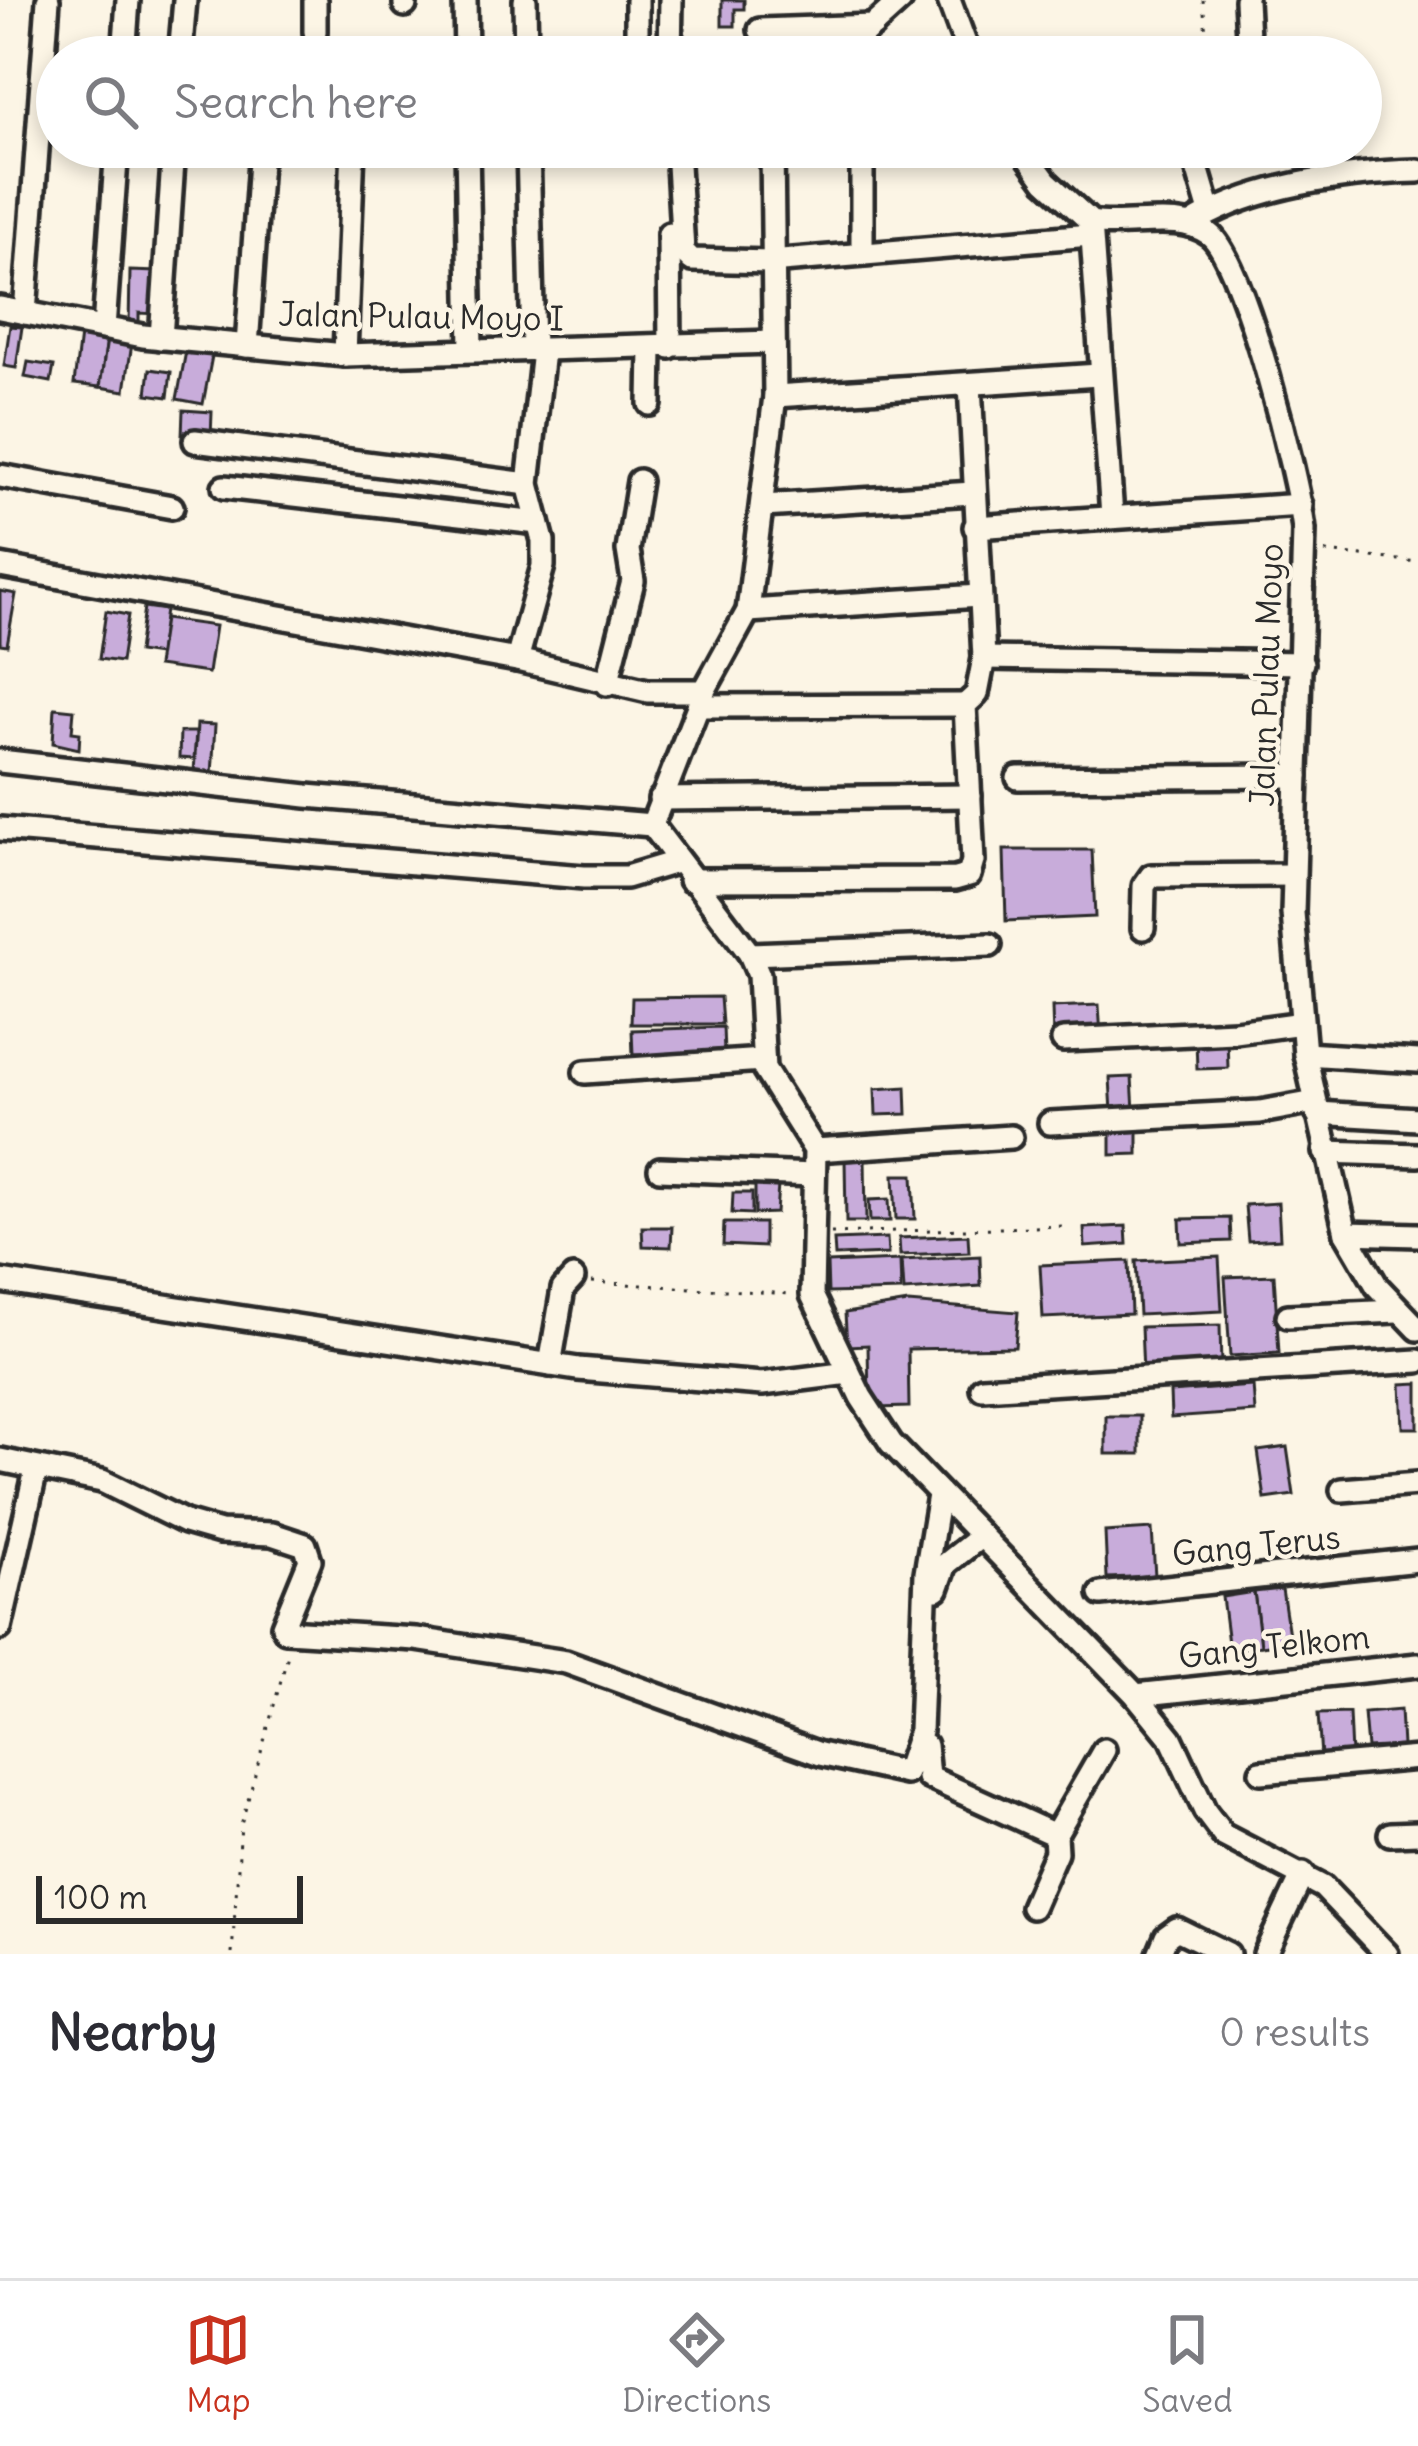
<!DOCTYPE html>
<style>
:root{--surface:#fff;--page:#f2f2f3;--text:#2b2b33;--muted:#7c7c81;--line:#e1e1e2;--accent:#c8321e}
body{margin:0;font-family:Delius,sans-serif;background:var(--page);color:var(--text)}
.scale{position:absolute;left:36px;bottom:30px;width:267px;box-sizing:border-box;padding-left:12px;border:6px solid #2b2b2b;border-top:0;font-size:33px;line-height:42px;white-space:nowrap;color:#2b2b2b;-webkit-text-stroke:9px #fcf5e5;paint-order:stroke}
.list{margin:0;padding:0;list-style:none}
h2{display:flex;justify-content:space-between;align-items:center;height:156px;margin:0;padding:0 48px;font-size:51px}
h2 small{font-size:39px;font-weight:400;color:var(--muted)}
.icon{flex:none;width:66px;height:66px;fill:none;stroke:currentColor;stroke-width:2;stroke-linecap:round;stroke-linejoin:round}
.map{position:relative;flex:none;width:1418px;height:1954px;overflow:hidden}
.search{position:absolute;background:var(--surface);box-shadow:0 6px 18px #0003;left:36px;right:36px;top:36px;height:132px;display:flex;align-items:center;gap:30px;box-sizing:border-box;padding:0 42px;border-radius:66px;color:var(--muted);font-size:45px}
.sheet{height:324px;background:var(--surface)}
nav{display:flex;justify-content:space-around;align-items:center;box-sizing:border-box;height:168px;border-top:3px solid var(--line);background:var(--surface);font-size:33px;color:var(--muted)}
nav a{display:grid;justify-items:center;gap:6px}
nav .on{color:var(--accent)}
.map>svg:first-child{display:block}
.building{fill:#c8acda;stroke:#2b2b2b;stroke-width:3}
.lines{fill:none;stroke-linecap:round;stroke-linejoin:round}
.minor-casing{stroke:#2b2b2b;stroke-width:30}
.path{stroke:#2b2b2b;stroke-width:3;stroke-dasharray:3 9;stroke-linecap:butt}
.minor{stroke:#fcf5e5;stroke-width:21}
.labels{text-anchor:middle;stroke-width:9;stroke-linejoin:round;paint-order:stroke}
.street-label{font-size:33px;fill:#2b2b2b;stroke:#fcf5e5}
</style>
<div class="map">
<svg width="1418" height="1954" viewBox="0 0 1418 1954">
<rect width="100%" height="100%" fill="#fcf5e5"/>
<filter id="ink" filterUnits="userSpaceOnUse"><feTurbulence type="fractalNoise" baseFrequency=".00833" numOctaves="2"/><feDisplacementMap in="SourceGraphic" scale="24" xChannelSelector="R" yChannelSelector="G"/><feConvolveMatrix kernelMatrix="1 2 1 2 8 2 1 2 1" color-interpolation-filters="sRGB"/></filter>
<g filter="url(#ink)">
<g class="building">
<polygon points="722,0 744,0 744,9 735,9 735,26 722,26"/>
<polygon points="130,271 157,272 156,314 139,313 139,326 129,326"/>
<polygon points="10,326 22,327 16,368 4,366"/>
<polygon points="80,335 107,339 100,387 74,384"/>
<polygon points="107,339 132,343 125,391 100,387"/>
<polygon points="186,351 212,356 203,404 177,399"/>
<polygon points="28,362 54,366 51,382 25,377"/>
<polygon points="150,369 171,372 168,397 147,394"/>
<polygon points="183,410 212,412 211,438 182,436"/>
<polygon points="0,591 16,594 7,645 0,644"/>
<polygon points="144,607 165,610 159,655 138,652"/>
<polygon points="106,611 128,615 121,662 99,659"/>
<polygon points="164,619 215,626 208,673 157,666"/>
<polygon points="55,708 74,710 72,732 80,733 79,749 53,743"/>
<polygon points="197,724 215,725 212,775 194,773"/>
<polygon points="180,732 196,732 194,759 179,758"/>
<polygon points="1004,850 1092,850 1095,917 1006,921"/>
<polygon points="720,997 722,1024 631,1024 632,998"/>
<polygon points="1099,1005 1101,1037 1053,1040 1052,1007"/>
<polygon points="723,1027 724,1053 633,1055 632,1030"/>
<polygon points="1227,1039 1228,1068 1197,1069 1196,1040"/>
<polygon points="1132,1077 1134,1111 1112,1112 1110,1078"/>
<polygon points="906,1087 907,1114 876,1115 875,1089"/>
<polygon points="1111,1126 1138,1126 1138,1154 1111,1155"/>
<polygon points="845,1158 865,1158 866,1222 846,1222"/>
<polygon points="894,1175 913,1175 915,1219 896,1219"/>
<polygon points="755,1185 778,1185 776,1213 755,1214"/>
<polygon points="733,1193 752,1193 752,1214 732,1213"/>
<polygon points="889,1199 890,1221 870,1221 869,1200"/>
<polygon points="1278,1203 1280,1239 1248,1241 1245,1205"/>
<polygon points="1230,1218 1231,1241 1181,1243 1180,1219"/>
<polygon points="724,1223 764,1223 764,1247 723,1245"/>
<polygon points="1126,1226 1127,1244 1085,1247 1084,1228"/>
<polygon points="642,1227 672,1227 671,1247 643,1246"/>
<polygon points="968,1235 969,1252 900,1255 899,1238"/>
<polygon points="887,1238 888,1254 835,1256 834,1240"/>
<polygon points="980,1256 981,1286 904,1291 902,1260"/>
<polygon points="1219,1257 1222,1311 1139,1315 1136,1261"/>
<polygon points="900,1260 901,1291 828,1293 827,1263"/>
<polygon points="1129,1261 1131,1314 1043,1318 1040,1265"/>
<polygon points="1274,1275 1279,1353 1230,1356 1225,1277"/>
<polygon points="908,1303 1018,1312 1015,1347 908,1349 909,1407 875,1408 869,1401 868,1345 847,1346 845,1313"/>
<polygon points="1220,1325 1221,1369 1143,1372 1141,1327"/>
<polygon points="1418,1383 1418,1428 1403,1428 1401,1384"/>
<polygon points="1253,1386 1255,1412 1171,1418 1170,1392"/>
<rect x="1106" y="1416" width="34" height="38"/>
<polygon points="1287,1447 1294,1495 1265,1499 1258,1451"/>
<polygon points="1152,1529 1155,1576 1107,1578 1105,1532"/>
<polygon points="1282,1589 1290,1642 1261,1646 1254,1592"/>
<polygon points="1254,1592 1261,1646 1229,1651 1222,1597"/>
<polygon points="1400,1710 1402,1746 1367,1748 1364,1713"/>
<polygon points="1349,1713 1351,1755 1321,1757 1318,1714"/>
</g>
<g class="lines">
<defs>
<g id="minor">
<polyline points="465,0 466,57"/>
<polyline points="525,0 526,57"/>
<polyline points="637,0 637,57"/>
<polyline points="949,0 970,57"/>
<polyline points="1246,0 1249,57"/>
<polyline points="405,5 405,0"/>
<polyline points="760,30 873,26"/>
<polyline points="315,32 315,0"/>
<polyline points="124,57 128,0"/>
<polyline points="180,57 185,0"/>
<polyline points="670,57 671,0"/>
<polyline points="838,57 901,0"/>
<polyline points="467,147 471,348"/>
<polyline points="528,147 533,350"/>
<polyline points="677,147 683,251 692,260 770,262 1090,235"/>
<polyline points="772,147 775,396 748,611 704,691 652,825 750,954 759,975 764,1069 815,1150 812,1295 861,1397 891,1443 1136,1695 1171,1738 1205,1811 1223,1835 1323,1887 1387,1954"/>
<path d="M 1021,147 L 1046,181 L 1091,222 C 1126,229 1179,211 1209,234 C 1243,258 1299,482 1304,530 L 1293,913 L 1305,1054 L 1346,1233 L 1377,1286 L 1418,1329"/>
<polyline points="1191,147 1210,212"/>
<polyline points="862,157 862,254"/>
<polyline points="1091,223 1112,516"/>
<path d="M 1190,225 C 1252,185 1345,173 1418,171"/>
<polyline points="669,234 670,347"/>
<polyline points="0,308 143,336 345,355 773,342"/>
<polyline points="25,313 48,0"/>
<polyline points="104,328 117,147"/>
<polyline points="161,338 174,147"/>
<polyline points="247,346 261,147"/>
<polyline points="345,355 353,147"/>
<polyline points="775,396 1099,375"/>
<polyline points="650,404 651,348"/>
<polyline points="195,441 528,484"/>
<polyline points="0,476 172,507"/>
<polyline points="224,487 538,523"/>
<polyline points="763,506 973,493"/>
<polyline points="975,527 1301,505"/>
<polyline points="0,566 517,660 648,691 704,691"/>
<polyline points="748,611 979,596"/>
<polyline points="984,658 1302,663"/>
<polyline points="517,660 543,566 543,541 528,484 543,351"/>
<polyline points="607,684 633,581 628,550 639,481"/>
<polyline points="701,706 965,705"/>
<polyline points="0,761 307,796 652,825"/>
<polyline points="1018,778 1297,776"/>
<polyline points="660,799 970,796"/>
<polyline points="0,829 584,877 626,877 676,862"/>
<polyline points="690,880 955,879 969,875 973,861 965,705 977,694 984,658 970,384"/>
<polyline points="1143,928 1144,886 1151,876 1293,875"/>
<polyline points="750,954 990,945"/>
<polyline points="1063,1040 1235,1032 1302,1023"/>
<polyline points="1305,1054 1418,1061"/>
<polyline points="585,1072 763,1060"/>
<polyline points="1317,1113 1418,1119"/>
<polyline points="1050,1123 1260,1112 1315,1102"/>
<polyline points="815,1150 1011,1137"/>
<polyline points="1325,1152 1418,1155"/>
<polyline points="660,1169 814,1175"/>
<polyline points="1346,1233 1418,1235"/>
<polyline points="0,1281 578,1369 762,1384 849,1373"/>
<polyline points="1288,1316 1397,1311"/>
<polyline points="550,1365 563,1289 573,1278"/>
<polyline points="982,1388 1418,1361"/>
<polyline points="0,1460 102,1481 185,1522 220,1532 272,1534 305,1545 310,1560 283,1626 286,1631 416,1639 566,1662 820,1754 906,1773 920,1731 926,1573 939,1495"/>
<polyline points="1342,1490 1418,1484"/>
<polyline points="937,1589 946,1564 980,1537"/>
<polyline points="1101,1594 1418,1560"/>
<polyline points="0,1628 36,1470"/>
<polyline points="1136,1695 1418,1665"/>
<polyline points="925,1745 928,1777 1055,1835"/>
<polyline points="1261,1772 1418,1758"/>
<polyline points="1390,1834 1418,1833"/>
<polyline points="1032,1907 1056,1852 1055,1835 1104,1750"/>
<polyline points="1159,1954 1166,1937 1177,1929 1228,1954"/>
<polyline points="1265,1954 1303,1874"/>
</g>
</defs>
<use href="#minor" class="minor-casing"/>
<g class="path">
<polyline points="1203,0 1208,57"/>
<polyline points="1325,552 1418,562"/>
<polyline points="831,1233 1066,1226"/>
<polyline points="592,1282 792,1294"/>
<polyline points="232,1954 241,1825 289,1651"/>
</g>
<use href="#minor" class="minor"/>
</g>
</g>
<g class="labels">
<g class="street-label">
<text transform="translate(421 316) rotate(1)" y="12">Jalan Pulau Moyo I</text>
<text transform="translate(1266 675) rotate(-88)" y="12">Jalan Pulau Moyo</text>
<text transform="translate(1256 1545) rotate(-6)" y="12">Gang Terus</text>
<text transform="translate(1274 1646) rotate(-6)" y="12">Gang Telkom</text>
</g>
</g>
</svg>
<div class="scale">100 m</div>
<div class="search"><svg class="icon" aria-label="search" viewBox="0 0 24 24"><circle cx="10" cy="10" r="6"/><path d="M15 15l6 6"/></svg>Search here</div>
</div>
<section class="sheet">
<h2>Nearby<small>0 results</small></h2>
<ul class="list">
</ul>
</section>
<nav>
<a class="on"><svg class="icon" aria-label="map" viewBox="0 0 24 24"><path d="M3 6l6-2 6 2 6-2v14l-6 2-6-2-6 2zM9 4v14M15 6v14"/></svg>Map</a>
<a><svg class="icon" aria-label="directions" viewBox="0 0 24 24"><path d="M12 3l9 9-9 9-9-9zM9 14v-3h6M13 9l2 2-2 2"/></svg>Directions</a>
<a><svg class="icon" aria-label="saved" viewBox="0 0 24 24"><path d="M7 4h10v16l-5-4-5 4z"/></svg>Saved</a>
</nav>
